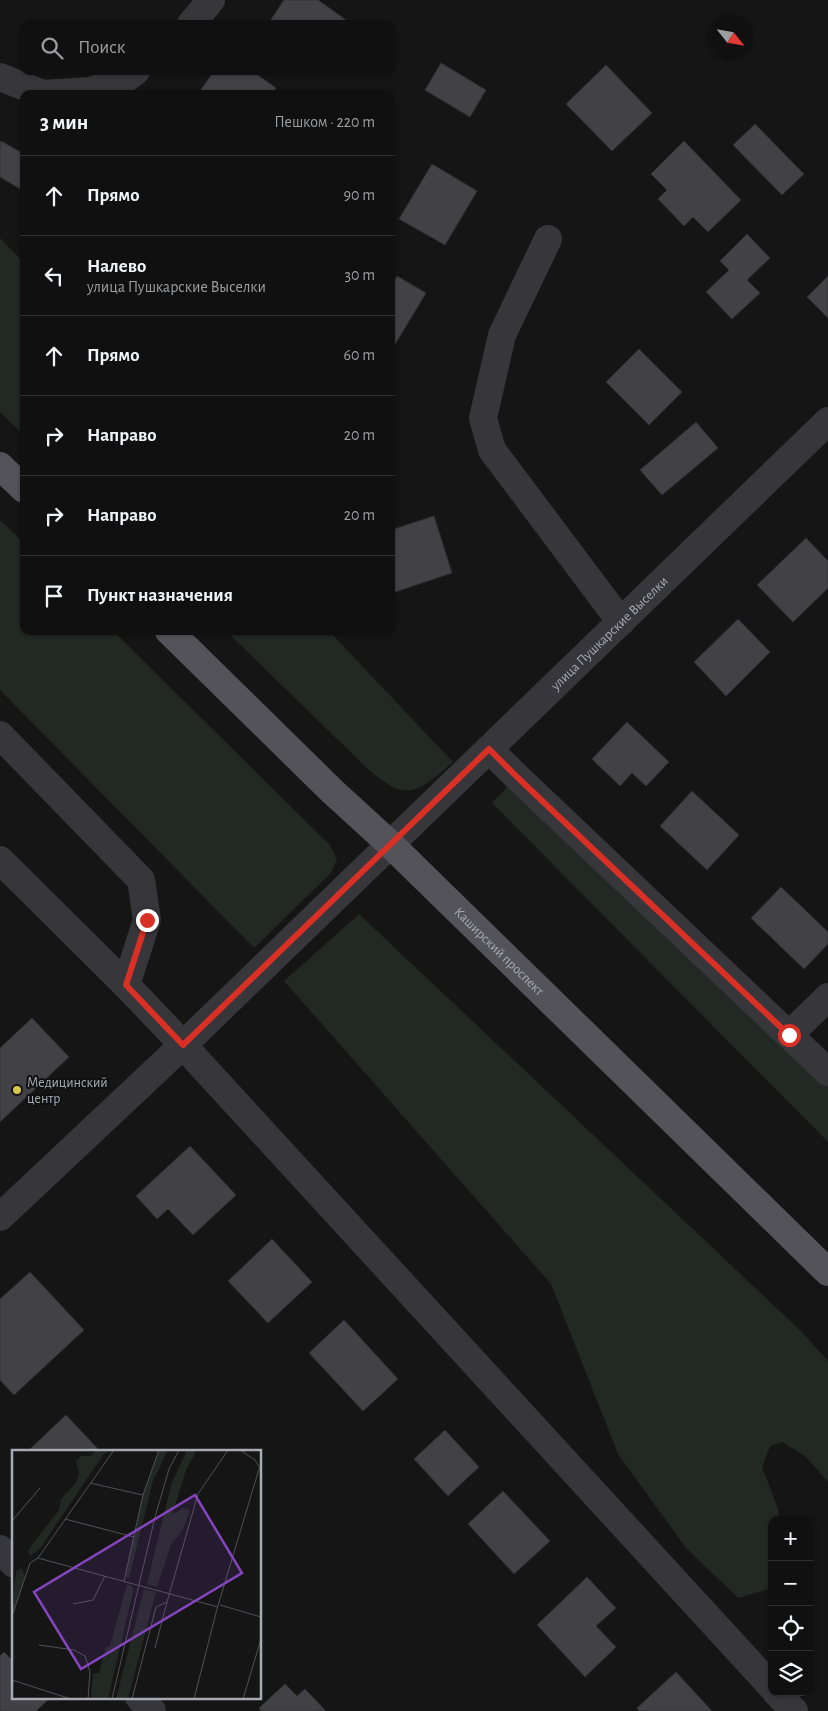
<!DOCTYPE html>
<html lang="ru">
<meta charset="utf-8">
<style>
:root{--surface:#101010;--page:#191919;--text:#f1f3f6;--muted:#9c9d9f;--line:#303030}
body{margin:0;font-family:"Alegreya Sans",sans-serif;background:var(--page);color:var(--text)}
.controls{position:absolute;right:15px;bottom:15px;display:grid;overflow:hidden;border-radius:10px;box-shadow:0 1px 4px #0004}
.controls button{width:45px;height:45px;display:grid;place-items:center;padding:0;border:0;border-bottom:1px solid var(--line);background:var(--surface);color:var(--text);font:25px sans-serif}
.compass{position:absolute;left:708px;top:15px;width:45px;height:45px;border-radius:50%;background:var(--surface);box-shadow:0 1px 4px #0004;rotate:121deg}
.stop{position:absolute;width:15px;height:15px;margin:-11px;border:4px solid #d93025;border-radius:50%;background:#fff}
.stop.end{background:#d93025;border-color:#fff;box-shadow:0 1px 5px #0008}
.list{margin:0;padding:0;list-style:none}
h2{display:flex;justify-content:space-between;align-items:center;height:65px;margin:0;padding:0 20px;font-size:21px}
h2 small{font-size:16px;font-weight:400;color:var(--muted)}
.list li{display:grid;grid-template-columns:32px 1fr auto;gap:15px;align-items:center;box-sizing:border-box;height:80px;padding:0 20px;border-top:1px solid var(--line)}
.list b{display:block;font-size:19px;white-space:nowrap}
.list p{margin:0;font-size:16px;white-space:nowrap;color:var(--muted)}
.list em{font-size:16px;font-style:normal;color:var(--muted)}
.icon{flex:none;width:28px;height:28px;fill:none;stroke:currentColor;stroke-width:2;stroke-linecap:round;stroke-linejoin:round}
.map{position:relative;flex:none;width:828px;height:1711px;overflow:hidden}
.search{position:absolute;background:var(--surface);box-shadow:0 1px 4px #0004;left:20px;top:20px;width:375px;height:55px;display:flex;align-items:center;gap:12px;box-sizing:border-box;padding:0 18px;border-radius:10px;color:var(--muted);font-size:19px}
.panel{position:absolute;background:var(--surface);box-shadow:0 1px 4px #0004;left:20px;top:90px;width:375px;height:545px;border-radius:10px}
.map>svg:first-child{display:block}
.green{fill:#222823}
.building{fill:#424246;stroke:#302f32}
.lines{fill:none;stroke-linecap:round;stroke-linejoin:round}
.minor{stroke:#37363b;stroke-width:28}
.major{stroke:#535359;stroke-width:28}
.route{stroke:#d93025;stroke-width:6}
.poi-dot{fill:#dac749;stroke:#101011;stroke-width:2}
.labels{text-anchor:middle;stroke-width:4;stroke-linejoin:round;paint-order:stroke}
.street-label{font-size:14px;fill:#a8aab5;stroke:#101011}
.poi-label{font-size:14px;fill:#a8aab5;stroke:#101011;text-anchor:start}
.inset-road{fill:none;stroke:#505156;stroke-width:1}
.view{fill:#8445bd;fill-opacity:0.15;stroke:#8445bd;stroke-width:2.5}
.inset-edge{fill:none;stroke:#a8aab5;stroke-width:2.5}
</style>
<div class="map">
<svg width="828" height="1711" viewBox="0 0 828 1711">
<rect width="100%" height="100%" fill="#151516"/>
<g class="green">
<polygon points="0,238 24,263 24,435 0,412"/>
<polygon points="0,520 24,543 24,631 113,631 329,844 337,859 331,873 254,948 0,690"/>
<path d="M 226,631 L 329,631 L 453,762 C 436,776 414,801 391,786 C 384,782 378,777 371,772 Z"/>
<polygon points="517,777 828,1072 828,1142 492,803"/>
<polygon points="359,914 803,1333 828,1361 828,1482 805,1456 782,1442 770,1446 762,1467 778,1509 779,1520 772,1520 772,1583 769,1589 738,1598 686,1548 618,1454 551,1284 284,981"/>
</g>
<g class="building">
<polygon points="284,0 318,0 349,22 348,24 268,24"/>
<polygon points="441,63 486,90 470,117 425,90"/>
<polygon points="606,65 652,113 612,151 566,104"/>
<polygon points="214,71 252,71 276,88 272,94 198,94"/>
<polygon points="755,124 804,174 782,195 733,145"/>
<polygon points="1,141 24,154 24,191 0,177 0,143"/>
<polygon points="684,141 741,200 708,232 693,217 684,226 658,199 667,190 651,174"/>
<polygon points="432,164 477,191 445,245 399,219"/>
<polygon points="747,234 770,258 747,280 760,293 732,319 706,292 729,270 720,261"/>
<polygon points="397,276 426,293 391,351 391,285"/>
<polygon points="828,276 828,318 807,297"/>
<polygon points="639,349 682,392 649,425 606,382"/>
<polygon points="696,422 718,448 662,495 640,470"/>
<polygon points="434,516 452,573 395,592 391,580 391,530"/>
<polygon points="806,538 828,561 828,588 793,622 757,585"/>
<polygon points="738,619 770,652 726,696 694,662"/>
<polygon points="627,722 669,762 646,786 632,773 620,786 592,759"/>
<polygon points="692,791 739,835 707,870 660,826"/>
<polygon points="781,887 828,932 828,944 804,969 751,918"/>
<polygon points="32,1018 69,1057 0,1122 0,1048"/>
<polygon points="190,1146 236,1195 193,1235 168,1209 157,1219 136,1196"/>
<polygon points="272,1239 312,1282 268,1323 228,1281"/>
<polygon points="30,1272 84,1330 14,1395 0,1380 0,1299"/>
<polygon points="344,1320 398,1379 363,1411 309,1353"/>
<polygon points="66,1415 100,1451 30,1451 29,1450"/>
<polygon points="445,1430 479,1467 448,1496 414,1459"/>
<polygon points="503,1491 550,1541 514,1574 468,1524"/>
<polygon points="587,1577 616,1608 596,1626 616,1647 585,1677 537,1625"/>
<polygon points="4,1652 14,1662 14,1697 47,1697 49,1699 36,1711 0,1711 0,1656"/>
<polygon points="676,1672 712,1711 639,1711 637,1708"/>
<polygon points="285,1684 297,1696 305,1689 326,1711 261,1711 259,1708"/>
</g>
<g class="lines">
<g class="minor">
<polyline points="191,24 211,0"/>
<polyline points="0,77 43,94 89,91 124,80 136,71"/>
<polyline points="548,239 502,335 483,418 492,450 621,622"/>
<polyline points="0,735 141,880 147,920 126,985 169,1030 772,1687"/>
<polyline points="489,749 517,777 828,1072"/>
<polyline points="0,860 126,985"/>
<polyline points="789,1035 828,997"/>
<path id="s1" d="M 0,1217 L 183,1045 L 828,421"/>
<polyline points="0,1549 14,1564"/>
<polyline points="776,1692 794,1711"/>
<polyline points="139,1697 152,1711"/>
</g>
<g class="major">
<polyline points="0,466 24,489"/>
<path id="s2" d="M 169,631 L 332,791 L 390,844 L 828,1272"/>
</g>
</g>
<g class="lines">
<polyline class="route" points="147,920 126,985 183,1045 489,749 517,777 789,1035"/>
</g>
<circle class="poi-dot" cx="17" cy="1090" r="5"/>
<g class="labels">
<g class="street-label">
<text dy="5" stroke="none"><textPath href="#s1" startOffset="844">улица Пушкарские Выселки</textPath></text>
<text dy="5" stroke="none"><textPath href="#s2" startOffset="460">Каширский проспект</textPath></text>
</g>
<g class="poi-label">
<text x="27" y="1087">Медицинский<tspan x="27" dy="16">центр</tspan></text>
</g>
</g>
<g transform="translate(12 1450)">
<rect width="249" height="249" fill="#151516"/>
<path d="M 84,0 L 98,0 L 91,5 L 27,100 L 18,106 L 16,102 L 19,96 L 47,60 L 49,49 L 64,33 L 67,24 L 64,11 L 69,6 L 79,6 ZM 147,0 L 156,0 L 141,31 L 117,128 L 113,127 L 131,45 ZM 175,0 L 185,0 L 174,20 L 160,65 L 171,58 L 178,60 L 171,79 L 159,95 L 145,137 L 135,134 L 159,35 ZM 10,118 L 13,127 L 0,166 L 4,121 ZM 115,134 L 120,136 L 121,141 L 96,249 L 79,249 L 81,223 L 87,223 L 94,197 L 98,196 ZM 132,139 L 144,142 L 116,249 L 104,249 Z" fill="#222823"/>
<path class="inset-road" d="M 102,0 L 26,108 L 206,157M 228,0 L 243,10 L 249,20M 78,33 L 131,45M 53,69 L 122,87M 0,71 L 28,38M 112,131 L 131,45 L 147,0M 61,154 L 81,150 L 93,126M 208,155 L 249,167M 0,166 L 18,113 L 26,108M 27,195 L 62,200 L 73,206 L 78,222 L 76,249M 143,198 L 155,152M 0,230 L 59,249M 100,249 L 143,67 L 157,19 L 167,0M 120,249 L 144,157 L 155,152 L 186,44 L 216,0M 182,249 L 205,159 L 247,19M 231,249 L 249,189"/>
<path class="view" d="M 183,45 L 230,123 L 69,219 L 22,142 Z"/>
<rect width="249" height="249" class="inset-edge"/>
</g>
</svg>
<div class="controls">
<button>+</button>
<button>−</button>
<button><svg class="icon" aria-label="locate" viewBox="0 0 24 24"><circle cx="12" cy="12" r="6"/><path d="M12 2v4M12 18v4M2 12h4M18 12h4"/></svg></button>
<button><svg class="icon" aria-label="layers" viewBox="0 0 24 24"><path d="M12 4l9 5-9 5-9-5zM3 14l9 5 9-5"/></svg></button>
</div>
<svg class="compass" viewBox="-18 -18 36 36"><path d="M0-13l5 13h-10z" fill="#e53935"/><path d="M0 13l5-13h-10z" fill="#9c9d9f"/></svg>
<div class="stop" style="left:789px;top:1035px"></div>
<div class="stop end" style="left:147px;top:920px"></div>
<div class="search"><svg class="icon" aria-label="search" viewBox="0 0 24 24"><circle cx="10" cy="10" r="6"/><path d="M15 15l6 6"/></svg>Поиск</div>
<section class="panel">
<h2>3 мин<small>Пешком · 220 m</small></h2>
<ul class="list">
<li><svg class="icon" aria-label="ahead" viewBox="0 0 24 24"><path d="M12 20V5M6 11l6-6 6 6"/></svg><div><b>Прямо</b></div><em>90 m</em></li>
<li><svg class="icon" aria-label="left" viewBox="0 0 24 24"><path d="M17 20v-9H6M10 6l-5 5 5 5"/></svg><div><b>Налево</b><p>улица Пушкарские Выселки</p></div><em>30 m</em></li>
<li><svg class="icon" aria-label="ahead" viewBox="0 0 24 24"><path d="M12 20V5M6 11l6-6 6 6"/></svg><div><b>Прямо</b></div><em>60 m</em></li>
<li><svg class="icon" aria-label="right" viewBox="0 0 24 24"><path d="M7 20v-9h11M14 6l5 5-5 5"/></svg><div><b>Направо</b></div><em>20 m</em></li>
<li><svg class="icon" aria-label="right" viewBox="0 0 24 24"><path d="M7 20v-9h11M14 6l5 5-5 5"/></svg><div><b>Направо</b></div><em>20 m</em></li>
<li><svg class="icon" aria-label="arrive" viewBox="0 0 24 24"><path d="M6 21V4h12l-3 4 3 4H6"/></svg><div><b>Пункт назначения</b></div></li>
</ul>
</section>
</div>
